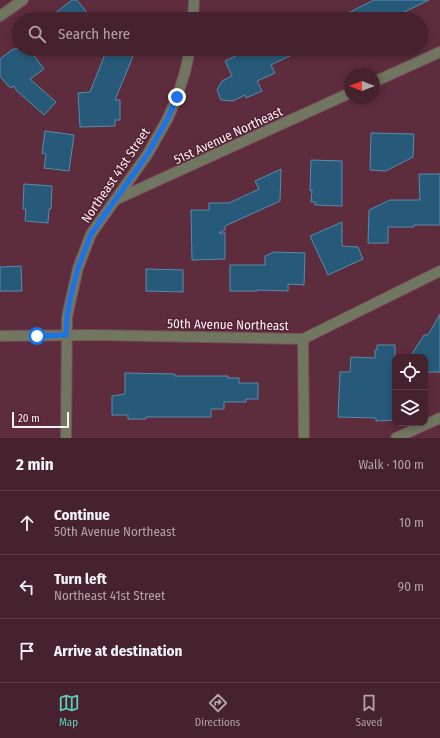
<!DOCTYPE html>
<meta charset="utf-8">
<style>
:root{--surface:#46212e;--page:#4d2936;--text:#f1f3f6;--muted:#b0a3aa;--line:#5e3e4a;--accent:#5dceb9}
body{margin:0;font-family:"Fira Sans Condensed",sans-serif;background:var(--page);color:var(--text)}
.controls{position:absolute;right:12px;bottom:12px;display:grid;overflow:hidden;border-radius:8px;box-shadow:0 2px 6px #0003}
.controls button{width:36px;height:36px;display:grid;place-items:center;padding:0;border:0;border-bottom:1px solid var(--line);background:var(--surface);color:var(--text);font:20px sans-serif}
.compass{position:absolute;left:344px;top:68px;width:36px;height:36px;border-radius:50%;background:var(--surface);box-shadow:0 2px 6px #0003;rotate:270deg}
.scale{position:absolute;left:12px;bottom:10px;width:57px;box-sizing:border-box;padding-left:4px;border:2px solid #fdf0f4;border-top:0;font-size:11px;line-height:14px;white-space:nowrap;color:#fdf0f4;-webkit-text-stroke:3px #522233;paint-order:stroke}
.stop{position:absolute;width:12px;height:12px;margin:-9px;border:3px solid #1a73e8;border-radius:50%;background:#fff}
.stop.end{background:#1a73e8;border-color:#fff;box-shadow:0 1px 4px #0008}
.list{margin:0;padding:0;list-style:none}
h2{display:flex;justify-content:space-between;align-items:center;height:52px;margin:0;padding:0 16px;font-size:17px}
h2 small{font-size:13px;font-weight:400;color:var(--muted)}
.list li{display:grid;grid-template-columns:26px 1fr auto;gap:12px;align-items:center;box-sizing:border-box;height:64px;padding:0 16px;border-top:1px solid var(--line)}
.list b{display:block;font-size:15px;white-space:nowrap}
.list p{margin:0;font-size:13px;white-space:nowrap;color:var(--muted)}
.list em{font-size:13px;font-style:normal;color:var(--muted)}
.icon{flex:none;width:22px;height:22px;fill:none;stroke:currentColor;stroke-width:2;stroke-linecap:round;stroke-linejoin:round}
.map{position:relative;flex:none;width:440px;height:438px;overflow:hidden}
.search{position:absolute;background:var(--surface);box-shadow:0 2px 6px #0003;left:12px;right:12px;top:12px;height:44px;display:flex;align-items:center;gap:10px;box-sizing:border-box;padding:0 14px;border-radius:22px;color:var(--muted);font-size:15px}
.sheet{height:244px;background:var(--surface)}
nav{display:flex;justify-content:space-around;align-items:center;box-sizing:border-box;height:56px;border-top:1px solid var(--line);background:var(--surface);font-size:11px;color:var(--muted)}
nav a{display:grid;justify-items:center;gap:2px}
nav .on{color:var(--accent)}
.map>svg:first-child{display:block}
.building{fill:#275978;stroke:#5a8bad}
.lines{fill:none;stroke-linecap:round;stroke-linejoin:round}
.minor-casing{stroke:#774b5a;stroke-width:12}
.minor{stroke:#717660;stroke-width:10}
.route{stroke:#1a73e8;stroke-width:5}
.labels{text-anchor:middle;stroke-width:3;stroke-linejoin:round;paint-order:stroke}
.street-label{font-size:13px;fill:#fdf0f4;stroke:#522233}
</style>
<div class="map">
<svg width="440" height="438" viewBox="0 0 440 438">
<rect width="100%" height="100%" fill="#5d2c3d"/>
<g class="building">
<polygon points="72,0 77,0 92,19 48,19"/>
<polygon points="374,0 429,0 398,15 400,19 336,19"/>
<polygon points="13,49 29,49 44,69 30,79 56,102 44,115 17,91 14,86 11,88 9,86 8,86 0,76 0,59"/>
<polygon points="107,49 136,49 115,100 120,100 120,120 115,120 115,126 80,127 78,93 90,92"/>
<polygon points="233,49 304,49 271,65 275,73 257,81 262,91 246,98 245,95 233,101 221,100 217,90 222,81 232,76 225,61 236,56"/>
<polygon points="45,131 74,135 69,171 44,168 46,154 42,153"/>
<polygon points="371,133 414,134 413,157 386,171 370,170"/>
<polygon points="311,160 342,161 342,206 315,205 315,202 311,202 312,190 310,191"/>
<polygon points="281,169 280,201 225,226 225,230 219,233 225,233 225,259 192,260 191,210 209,210 209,203 229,203 259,189 255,181"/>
<polygon points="419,174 440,174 440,225 414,225 414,227 388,227 388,243 368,243 369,210 390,200 420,200"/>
<polygon points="24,184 52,186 51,209 49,209 48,223 25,221 26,209 23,209"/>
<polygon points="342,222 342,246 358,247 363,259 328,275 310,236"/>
<polygon points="274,252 305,253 304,285 288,284 288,291 257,290 257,291 230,291 230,265 265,265 265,256"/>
<polygon points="21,266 22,291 0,291 0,267"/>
<polygon points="146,269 183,270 183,292 146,291"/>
<polygon points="440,314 440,372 425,372 425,357 410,357 424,335 428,335"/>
<polygon points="377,345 395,345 395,387 394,387 395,420 376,421 376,418 338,417 340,372 350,372 351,357 375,358 375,350 377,350"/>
<polygon points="125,373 175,374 175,376 228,376 228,378 239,378 239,383 258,383 258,399 246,399 246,402 224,402 224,409 211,409 211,417 146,417 146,419 128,419 128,415 112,415 112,396 125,394"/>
</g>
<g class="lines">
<defs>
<g id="minor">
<polyline points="0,16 23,0"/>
<polyline points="193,19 194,0"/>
<polyline points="374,82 440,52"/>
<polyline points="117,199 350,93"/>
<polyline points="0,336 94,335 303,339 440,271"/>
<polyline points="303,339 304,438"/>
<polyline points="66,438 67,317 78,268 91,234 147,155 167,120 177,97 185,72 190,49"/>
<polyline points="396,438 440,418"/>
</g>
</defs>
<use href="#minor" class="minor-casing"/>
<use href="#minor" class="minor"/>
</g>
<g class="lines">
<polyline class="route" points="37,336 66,335 67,317 70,299 78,268 91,234 147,155 167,120 177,97"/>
</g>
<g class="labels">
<g class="street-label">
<text transform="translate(228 135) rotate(-25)" y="5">51st Avenue Northeast</text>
<text transform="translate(115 175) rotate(-56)" y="5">Northeast 41st Street</text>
<text transform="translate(228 324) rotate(1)" y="5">50th Avenue Northeast</text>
</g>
</g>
</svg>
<div class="controls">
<button><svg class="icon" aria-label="locate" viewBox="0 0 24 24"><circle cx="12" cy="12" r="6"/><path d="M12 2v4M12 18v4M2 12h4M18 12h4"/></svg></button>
<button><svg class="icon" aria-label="layers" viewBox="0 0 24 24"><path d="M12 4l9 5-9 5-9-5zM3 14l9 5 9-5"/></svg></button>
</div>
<svg class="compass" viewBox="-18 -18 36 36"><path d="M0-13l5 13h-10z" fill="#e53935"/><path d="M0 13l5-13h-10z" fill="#b0a3aa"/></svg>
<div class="scale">20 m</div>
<div class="stop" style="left:37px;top:336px"></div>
<div class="stop end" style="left:177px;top:97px"></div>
<div class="search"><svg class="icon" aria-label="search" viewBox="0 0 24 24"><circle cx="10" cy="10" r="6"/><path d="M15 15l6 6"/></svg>Search here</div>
</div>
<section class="sheet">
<h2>2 min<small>Walk · 100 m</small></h2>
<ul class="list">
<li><svg class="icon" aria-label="ahead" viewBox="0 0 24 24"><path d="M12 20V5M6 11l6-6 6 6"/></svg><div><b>Continue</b><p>50th Avenue Northeast</p></div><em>10 m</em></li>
<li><svg class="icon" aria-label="left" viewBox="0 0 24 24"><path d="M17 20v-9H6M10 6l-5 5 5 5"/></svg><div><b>Turn left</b><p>Northeast 41st Street</p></div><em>90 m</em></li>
<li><svg class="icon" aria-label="arrive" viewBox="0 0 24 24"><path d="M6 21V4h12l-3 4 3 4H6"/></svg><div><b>Arrive at destination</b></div></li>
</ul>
</section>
<nav>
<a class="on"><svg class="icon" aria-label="map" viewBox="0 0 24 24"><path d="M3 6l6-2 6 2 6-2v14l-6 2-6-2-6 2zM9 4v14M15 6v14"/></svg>Map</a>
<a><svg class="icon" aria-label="directions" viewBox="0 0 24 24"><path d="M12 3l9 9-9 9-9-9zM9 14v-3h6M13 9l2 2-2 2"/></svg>Directions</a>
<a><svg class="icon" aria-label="saved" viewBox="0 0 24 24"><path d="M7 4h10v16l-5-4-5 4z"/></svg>Saved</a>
</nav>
